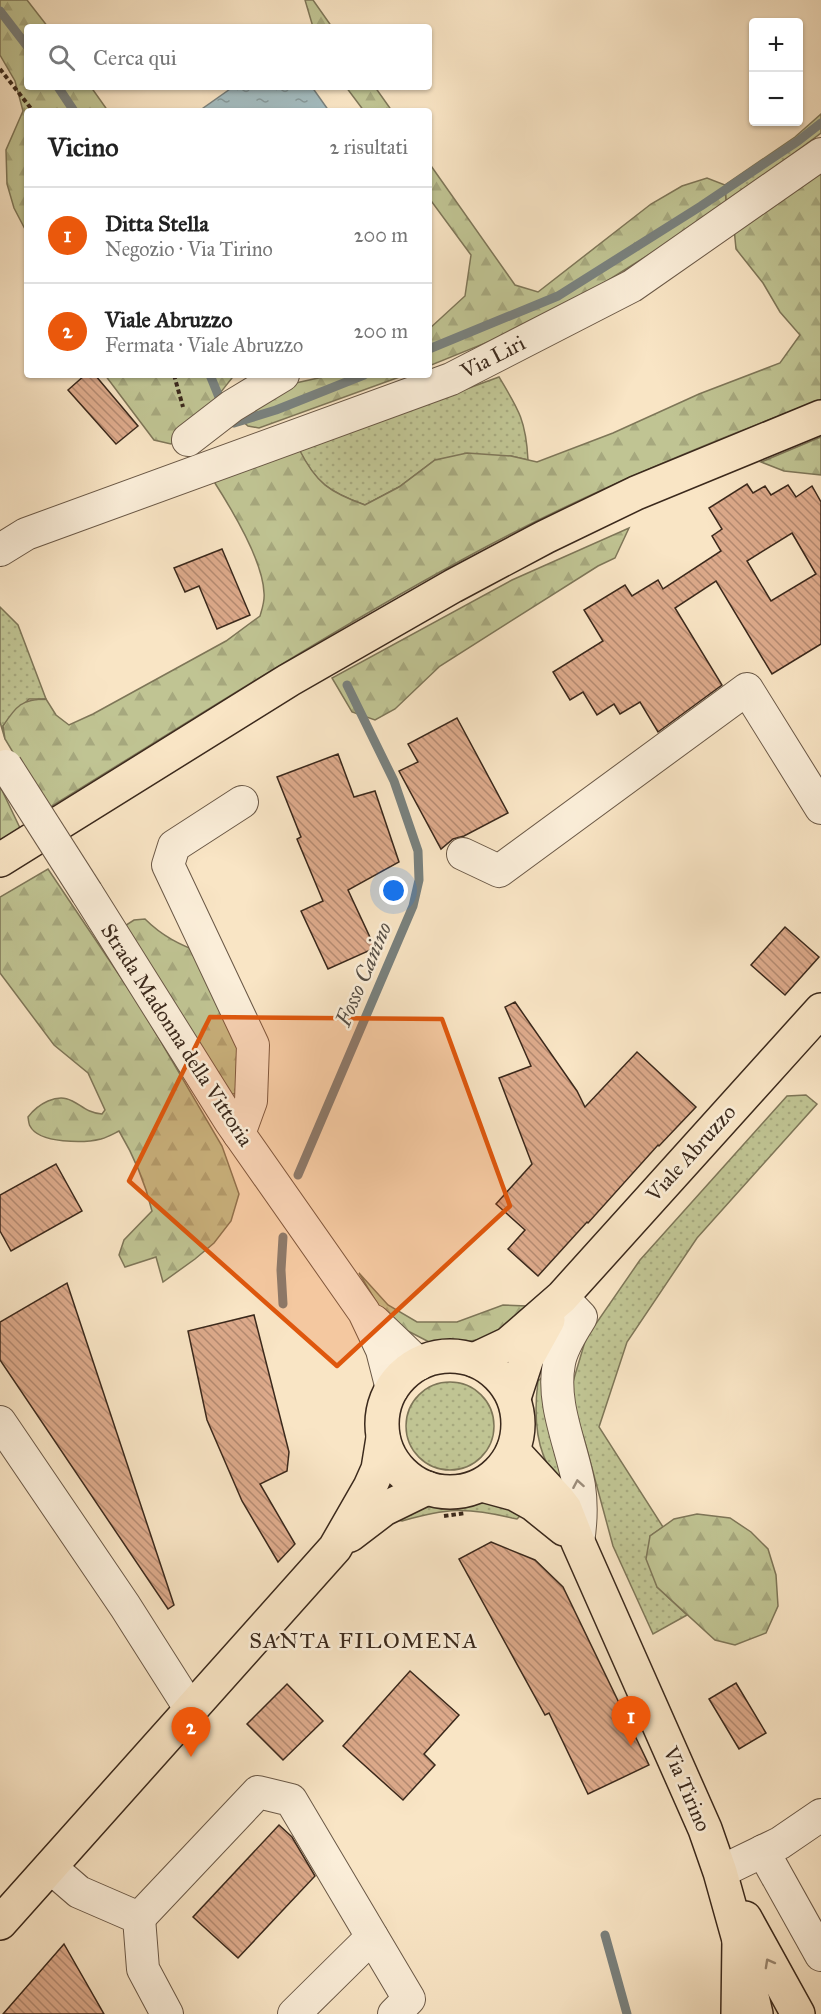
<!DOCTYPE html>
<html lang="it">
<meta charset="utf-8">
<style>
:root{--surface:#fff;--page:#f6f6f6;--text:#222;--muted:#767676;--line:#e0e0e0;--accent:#ea580c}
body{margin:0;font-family:"IM FELL Great Primer",serif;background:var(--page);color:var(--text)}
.controls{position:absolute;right:18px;top:18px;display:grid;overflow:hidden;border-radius:6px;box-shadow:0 2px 4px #0004}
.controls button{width:54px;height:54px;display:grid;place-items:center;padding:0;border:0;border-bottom:2px solid var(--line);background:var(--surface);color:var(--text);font:30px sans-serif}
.you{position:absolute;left:394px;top:891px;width:21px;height:21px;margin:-15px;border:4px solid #fff;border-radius:50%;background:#1a73e8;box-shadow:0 0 0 9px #1a73e833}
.badge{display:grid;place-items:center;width:39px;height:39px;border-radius:50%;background:var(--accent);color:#fff;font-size:20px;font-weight:700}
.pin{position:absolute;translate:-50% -50px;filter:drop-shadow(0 2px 3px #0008)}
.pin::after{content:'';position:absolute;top:32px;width:21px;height:18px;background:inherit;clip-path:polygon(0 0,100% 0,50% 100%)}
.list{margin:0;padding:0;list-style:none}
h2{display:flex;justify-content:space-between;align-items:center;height:78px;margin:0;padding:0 24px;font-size:26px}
h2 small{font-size:20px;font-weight:400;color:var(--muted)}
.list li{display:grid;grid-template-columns:39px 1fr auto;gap:18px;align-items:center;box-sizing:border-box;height:96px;padding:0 24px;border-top:2px solid var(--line)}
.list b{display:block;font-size:22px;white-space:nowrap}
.list p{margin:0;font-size:20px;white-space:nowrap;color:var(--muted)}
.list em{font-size:20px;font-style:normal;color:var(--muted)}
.icon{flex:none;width:33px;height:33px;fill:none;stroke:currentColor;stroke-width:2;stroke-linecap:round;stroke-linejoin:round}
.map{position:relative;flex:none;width:821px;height:2014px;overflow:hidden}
.search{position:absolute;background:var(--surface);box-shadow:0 2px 4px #0004;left:24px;top:24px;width:408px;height:66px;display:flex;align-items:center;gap:15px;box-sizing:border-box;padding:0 21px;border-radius:6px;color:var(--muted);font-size:22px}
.panel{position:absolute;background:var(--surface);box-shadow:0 2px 4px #0004;left:24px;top:108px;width:408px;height:270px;border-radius:6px}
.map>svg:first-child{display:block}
.grass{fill:url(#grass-dots);stroke:#7e7658;stroke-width:1.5}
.forest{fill:url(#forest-firs);stroke:#7e7658;stroke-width:1.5}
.water{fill:url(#water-ripples);stroke:#79817e;stroke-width:1.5}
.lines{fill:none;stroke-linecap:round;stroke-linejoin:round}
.stream{stroke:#79817e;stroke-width:9}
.building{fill:url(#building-back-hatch);stroke:#3b291c;stroke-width:1.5;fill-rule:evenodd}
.minor-casing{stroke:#6a5846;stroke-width:34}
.major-casing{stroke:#3b291c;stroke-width:36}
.highway-casing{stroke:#3b291c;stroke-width:36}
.path{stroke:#3b291c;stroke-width:4;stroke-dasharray:4.5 3;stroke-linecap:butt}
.minor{stroke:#fbeed9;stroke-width:32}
.major{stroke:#f9e5c5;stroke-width:33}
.highway{stroke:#f9e5c5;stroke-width:33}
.minor-bridge-casing{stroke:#6a5846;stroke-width:34;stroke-linecap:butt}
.minor-bridge{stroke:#fbeed9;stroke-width:32}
.oneway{stroke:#9b8c7a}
.oneway2{stroke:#9a8770}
.marked{fill:#df570d;fill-opacity:0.2;stroke:#df570d;stroke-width:4.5;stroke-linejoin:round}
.labels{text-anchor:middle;stroke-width:5;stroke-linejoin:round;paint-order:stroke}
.street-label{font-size:21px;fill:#3b291c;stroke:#fbeed9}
.water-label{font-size:22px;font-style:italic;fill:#554e45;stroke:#fbeed9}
.neighbourhood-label{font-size:22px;letter-spacing:1.5px;fill:#3b291c;stroke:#fbeed9}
</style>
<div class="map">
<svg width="821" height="2014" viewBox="0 0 821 2014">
<defs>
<pattern id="grass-dots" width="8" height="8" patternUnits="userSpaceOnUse" patternTransform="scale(1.5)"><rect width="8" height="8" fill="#c0c493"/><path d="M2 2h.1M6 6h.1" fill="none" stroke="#a6a87e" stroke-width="1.8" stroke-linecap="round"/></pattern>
<pattern id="forest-firs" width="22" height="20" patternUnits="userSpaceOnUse" patternTransform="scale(1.5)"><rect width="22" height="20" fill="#c0c493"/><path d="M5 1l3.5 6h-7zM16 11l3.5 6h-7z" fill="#a6a87e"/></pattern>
<pattern id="water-ripples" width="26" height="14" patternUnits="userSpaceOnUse" patternTransform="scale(1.5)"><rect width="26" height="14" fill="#a3bcc0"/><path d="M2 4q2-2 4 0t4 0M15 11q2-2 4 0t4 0" fill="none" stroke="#86999b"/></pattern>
<pattern id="building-back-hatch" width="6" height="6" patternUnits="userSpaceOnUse" patternTransform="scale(1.5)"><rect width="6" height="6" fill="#ddaa8b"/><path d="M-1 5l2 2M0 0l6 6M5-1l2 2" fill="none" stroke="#b48a71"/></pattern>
</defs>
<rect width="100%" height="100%" fill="#f9e5c5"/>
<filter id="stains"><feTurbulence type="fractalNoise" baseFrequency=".00333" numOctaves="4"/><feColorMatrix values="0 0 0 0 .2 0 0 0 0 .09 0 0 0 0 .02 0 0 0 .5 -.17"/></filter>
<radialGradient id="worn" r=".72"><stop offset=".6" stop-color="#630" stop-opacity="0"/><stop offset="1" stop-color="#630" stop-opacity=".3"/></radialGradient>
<g class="grass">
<polygon points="821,114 821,133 767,174 726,202 725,185 795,137"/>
<path d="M 499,377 C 519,410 526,421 528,460 L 511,456 L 435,460 L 399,487 L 365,505 C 329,492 316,483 299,450 Z"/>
<polygon points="0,607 18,625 46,699 29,699 3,726 5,739 0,722"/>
<polygon points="806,1095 817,1104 697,1238 627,1342 599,1427 663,1527 650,1536 657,1587 687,1615 653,1634 613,1546 586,1446 570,1392 586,1338 640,1260 787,1096"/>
<path d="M 545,1375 L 571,1490 C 565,1485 557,1481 553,1474 C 535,1448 534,1412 538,1381 Z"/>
<circle cx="450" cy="1426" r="44"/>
<path d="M 489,1497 L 523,1513 L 517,1519 L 512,1518 C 467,1507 446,1508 402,1521 L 397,1520 L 420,1503 L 455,1506 Z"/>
</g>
<g class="forest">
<polygon points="0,0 27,0 48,27 27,27 27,87 91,87 108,111 27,111 27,233 14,208 7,184 6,150 23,111 15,81 0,55"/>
<polygon points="305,0 313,0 332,27 313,27"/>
<polygon points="346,87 375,87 392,111 364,111"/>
<polygon points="429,163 515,285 538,292 651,204 682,186 707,178 725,185 726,202 696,225 607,281 532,324 429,366 429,329 465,296 471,255 429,198"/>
<path d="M 821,167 L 821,400 C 706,443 590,491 482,549 C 333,629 190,721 47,809 L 5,739 L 3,726 C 16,706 22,699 46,699 L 56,715 L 69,725 L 93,714 L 226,641 L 260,616 C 262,609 265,601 264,593 C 263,560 231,508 213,480 L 299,449 C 316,483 329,492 365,505 L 399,487 L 435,460 L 467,453 L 511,456 L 537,462 L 613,433 L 699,394 L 780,363 L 800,335 L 780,312 L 763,283 L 736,249 L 734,228 Z"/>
<path d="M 105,375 L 232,375 L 232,378 C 213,402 195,426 171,444 L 154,440 Z"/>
<polygon points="332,375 405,375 259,428 248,426 240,419 282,386"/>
<polygon points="821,437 821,475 784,471 761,462"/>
<polygon points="629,528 615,558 598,566 440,666 395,709 375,720 352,712 332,678 512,580"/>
<polygon points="0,786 20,828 0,841"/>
<path d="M 48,869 L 140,1006 L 222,1146 L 239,1194 L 231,1221 L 214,1243 L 195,1259 L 163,1282 L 156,1257 L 125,1267 L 119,1255 L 124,1240 L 152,1211 C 145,1182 134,1156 119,1131 C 113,1134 108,1137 101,1139 C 85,1143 39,1144 30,1126 C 29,1125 28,1117 28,1117 C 34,1109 39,1105 48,1101 C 74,1090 79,1113 102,1114 L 105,1110 L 88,1073 L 54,1045 L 0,973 L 0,897 Z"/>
<path d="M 145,919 C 162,936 180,945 202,953 L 249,1057 L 243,1092 L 227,1095 L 120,929 L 134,920 Z"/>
<polygon points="359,1273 388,1305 417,1322 457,1322 503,1305 526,1306 509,1324 483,1339 451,1344 431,1343 406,1330 381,1310"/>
<polygon points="697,1514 730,1518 751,1532 768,1549 776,1575 778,1606 766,1633 735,1645 715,1640 657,1587 646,1559 650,1536 674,1519"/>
</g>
<polygon class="water" points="233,87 312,87 329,111 199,111"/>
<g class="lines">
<g class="stream">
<polyline points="0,11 27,46"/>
<polyline points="58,87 74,111"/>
<polyline points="429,349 558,296 701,206 798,141 821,123"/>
<polyline points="210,375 219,397"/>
<polyline points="234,423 276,410 364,375"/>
<polyline points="298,1175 413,906 419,880 418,851 394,781 347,685"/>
<polyline points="283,1304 281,1270 283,1237"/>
<polyline points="605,1935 627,2014"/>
</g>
</g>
<g class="building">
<polygon points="85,375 95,375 138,426 116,444 68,390"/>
<path d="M 747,484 L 753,493 L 765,486 L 771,495 L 788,485 L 796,497 L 812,486 L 821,502 L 821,644 L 772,674 L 716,581 L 675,608 L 722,685 L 658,732 L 640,702 L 620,714 L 614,704 L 597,715 L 583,692 L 570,700 L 553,672 L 603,641 L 584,610 L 625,585 L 632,596 L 658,580 L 663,589 L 721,551 L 712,536 L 722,529 L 709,508 ZM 792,533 L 816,574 L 771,601 L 747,561 Z"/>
<polygon points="222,549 250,615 217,629 199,586 185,592 174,568"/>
<polygon points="457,718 508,813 464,836 453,839 441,849 399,771 418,762 408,744"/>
<polygon points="338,754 354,797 375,791 399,862 348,890 375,948 328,969 301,911 323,901 297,839 301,837 277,777"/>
<polygon points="785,927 819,957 785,995 751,965"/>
<polygon points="515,1002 577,1091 585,1107 637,1052 696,1107 659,1146 658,1145 588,1223 587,1222 538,1276 508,1249 525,1230 496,1204 532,1164 499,1078 531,1066 505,1007"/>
<polygon points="56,1164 82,1211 11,1251 0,1231 0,1195"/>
<polygon points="67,1283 174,1605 168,1609 0,1360 0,1322"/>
<polygon points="254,1315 289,1452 287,1471 260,1484 295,1544 278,1562 242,1501 207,1420 188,1331"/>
<polygon points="491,1542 535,1560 563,1587 649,1765 588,1794 549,1713 545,1715 459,1559"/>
<polygon points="410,1671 459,1715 424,1754 435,1765 403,1800 343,1746"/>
<polygon points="736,1683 766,1733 739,1749 709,1699"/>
<polygon points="287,1684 323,1721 283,1760 247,1724"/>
<polygon points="279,1825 292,1837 315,1876 238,1958 193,1917"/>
<polygon points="64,1944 104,2014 3,2014"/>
</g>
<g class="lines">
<defs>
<g id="minor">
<polyline points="188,440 232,406 283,375"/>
<polyline points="0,550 26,534 451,379 632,286 821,154"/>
<polyline points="463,854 499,871 747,689 821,808"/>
<polyline points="87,893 230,1121 364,1312 382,1350 392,1389"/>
<polyline points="239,1134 251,1101 253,1045 168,865 174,846 242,802"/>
<path d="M 562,1297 L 581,1317 C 573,1331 562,1346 559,1363 C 551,1404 572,1446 579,1486 C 582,1506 581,1523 578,1542"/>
<polyline points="374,1321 419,1364"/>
<polyline points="0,1422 125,1606 191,1710"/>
<polyline points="763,1851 821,1955"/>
<polyline points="50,1867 79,1892 139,1918 143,1969 167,2014"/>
<polyline points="720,1872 780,1843 821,1815"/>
<polyline points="139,1918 258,1792 291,1800 409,1999 394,2014"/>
<polyline points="294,2014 372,1937"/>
</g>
<g id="major">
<circle cx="450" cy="1424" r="68"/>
<polyline points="474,1360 508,1344 562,1297 821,1010"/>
<polyline points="514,1398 527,1358 548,1320"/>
<polyline points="513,1451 559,1501 565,1509 578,1542 705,1829 720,1872 739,1940 756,2014"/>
<polyline points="482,1485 515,1494 533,1504 564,1529"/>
<polyline points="350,1535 384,1509 427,1488"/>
<polyline points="745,1918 798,2014"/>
<polyline points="0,1923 335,1548 370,1487 378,1469 383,1438"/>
</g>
<g id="highway">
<polyline points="0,860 289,680 453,586 545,537 636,493 821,417"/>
<polyline points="738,2014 739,1940"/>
</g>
</defs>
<use href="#minor" class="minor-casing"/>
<use href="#major" class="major-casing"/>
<use href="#highway" class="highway-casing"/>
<g class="path">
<polyline points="0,69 33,111"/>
<polyline points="174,375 183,407"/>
<polyline points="444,1516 466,1513"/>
</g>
<use href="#minor" class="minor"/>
<use href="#major" class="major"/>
<use href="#highway" class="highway"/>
<defs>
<polyline id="minor-bridge" points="6,766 87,893"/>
</defs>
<use href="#minor-bridge" class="minor-bridge-casing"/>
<use href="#minor-bridge" class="minor-bridge"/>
</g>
<defs><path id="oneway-chevron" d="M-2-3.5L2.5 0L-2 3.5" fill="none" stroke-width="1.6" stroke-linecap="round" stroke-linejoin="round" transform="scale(1.5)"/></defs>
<use class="oneway" href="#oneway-chevron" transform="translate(578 1484) rotate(-100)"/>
<use class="oneway2" href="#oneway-chevron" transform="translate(769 1963) rotate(-119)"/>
<path class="marked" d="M 210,1017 L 442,1019 L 510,1206 L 337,1366 L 129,1181 Z"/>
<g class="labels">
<g class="street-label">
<text transform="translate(493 357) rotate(-27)" y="7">Via Liri</text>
<text transform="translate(177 1035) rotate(57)" y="7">Strada Madonna della Vittoria</text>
<text transform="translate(691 1153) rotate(-48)" y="7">Viale Abruzzo</text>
<text transform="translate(687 1789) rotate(67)" y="7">Via Tirino</text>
</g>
<g class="water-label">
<text transform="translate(363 974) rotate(-67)" y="8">Fosso Canino</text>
</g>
<g class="neighbourhood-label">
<text x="364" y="1648">SANTA FILOMENA</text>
</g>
</g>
<rect width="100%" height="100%" filter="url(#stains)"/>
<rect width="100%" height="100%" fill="url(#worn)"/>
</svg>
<div class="controls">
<button>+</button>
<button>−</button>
</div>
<div class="you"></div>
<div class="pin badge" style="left:631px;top:1746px">1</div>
<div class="pin badge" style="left:191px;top:1757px">2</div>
<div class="search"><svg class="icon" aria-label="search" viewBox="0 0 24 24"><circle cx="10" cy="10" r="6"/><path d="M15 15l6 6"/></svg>Cerca qui</div>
<section class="panel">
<h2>Vicino<small>2 risultati</small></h2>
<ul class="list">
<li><span class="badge">1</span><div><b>Ditta Stella</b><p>Negozio · Via Tirino</p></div><em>200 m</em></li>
<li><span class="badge">2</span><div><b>Viale Abruzzo</b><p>Fermata · Viale Abruzzo</p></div><em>200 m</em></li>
</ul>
</section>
</div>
